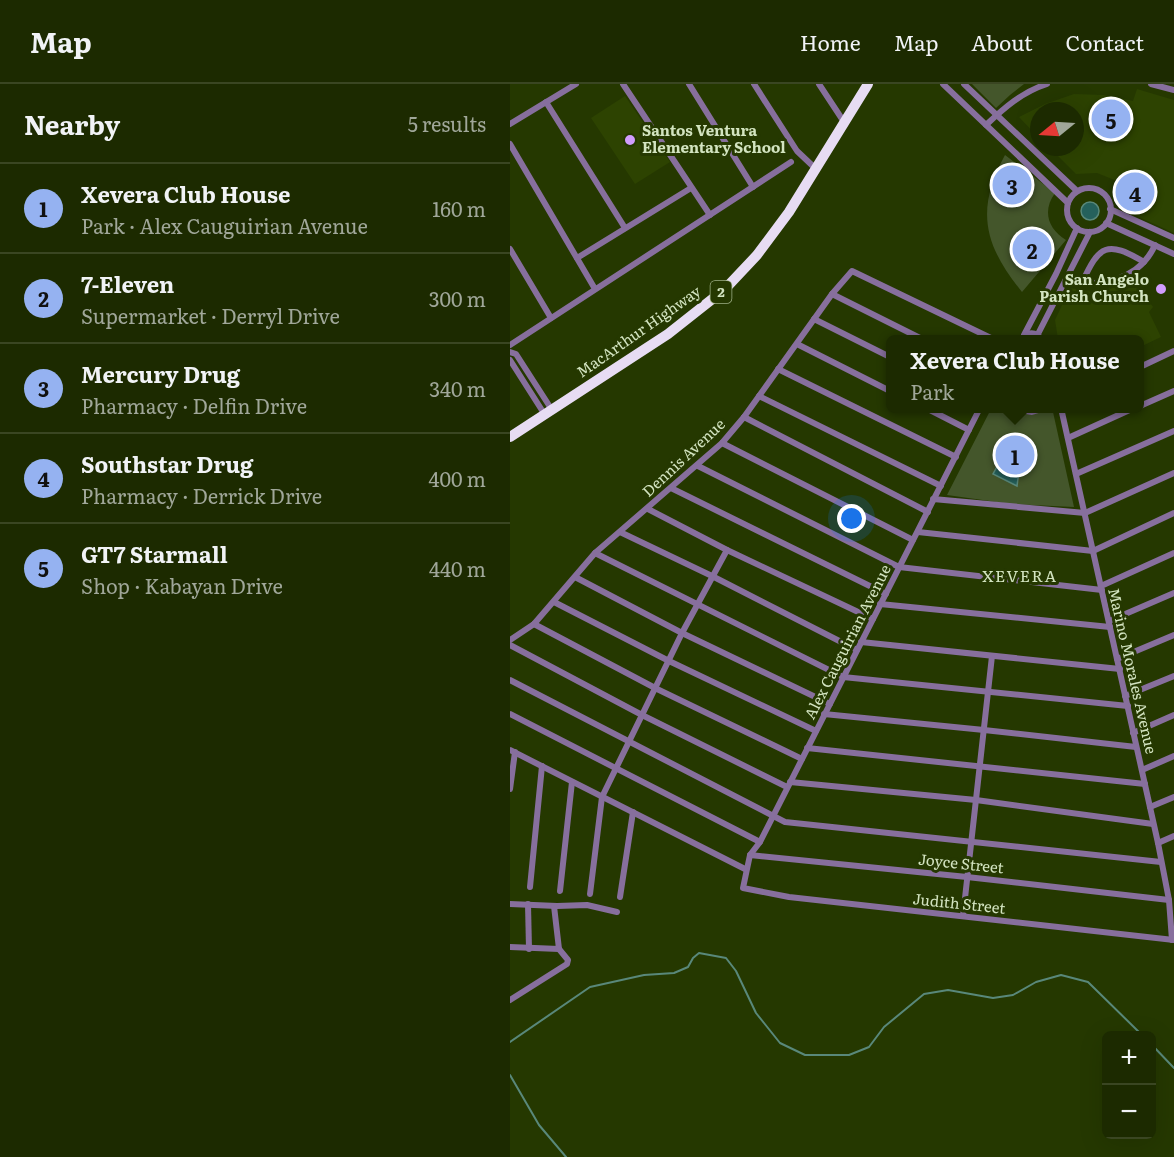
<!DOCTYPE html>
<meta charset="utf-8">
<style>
:root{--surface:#1c2a00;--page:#29360f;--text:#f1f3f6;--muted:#a0a799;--line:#3a4622;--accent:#95b2f1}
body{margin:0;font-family:Literata,serif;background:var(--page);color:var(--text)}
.controls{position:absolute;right:18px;bottom:18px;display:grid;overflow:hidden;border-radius:9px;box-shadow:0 6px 24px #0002}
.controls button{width:54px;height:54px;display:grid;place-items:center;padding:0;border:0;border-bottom:2px solid var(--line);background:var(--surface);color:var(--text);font:30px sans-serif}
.compass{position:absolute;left:520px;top:18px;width:54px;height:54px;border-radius:50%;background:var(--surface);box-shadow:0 6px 24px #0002;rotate:252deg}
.you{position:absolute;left:342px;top:435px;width:21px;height:21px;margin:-15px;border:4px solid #fff;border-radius:50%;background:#1a73e8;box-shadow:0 0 0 9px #1a73e833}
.badge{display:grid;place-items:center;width:39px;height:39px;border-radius:50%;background:var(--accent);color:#111;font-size:20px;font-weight:700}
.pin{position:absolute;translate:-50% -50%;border:3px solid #fff;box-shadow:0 2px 6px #0006}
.popup{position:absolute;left:376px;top:251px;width:258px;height:78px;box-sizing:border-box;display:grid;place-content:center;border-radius:9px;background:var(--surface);filter:drop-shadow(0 2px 4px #0005);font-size:20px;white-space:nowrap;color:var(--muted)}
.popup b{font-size:22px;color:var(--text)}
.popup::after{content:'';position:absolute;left:50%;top:100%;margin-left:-12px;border:12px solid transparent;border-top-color:var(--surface)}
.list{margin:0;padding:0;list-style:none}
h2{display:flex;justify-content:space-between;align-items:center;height:78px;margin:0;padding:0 24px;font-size:26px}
h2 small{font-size:20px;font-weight:400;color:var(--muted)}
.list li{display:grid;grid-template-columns:39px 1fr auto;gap:18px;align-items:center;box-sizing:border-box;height:90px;padding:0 24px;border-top:2px solid var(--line)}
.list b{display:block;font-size:22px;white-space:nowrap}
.list p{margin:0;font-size:20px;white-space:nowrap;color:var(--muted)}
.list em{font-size:20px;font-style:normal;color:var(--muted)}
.map{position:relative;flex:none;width:664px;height:1073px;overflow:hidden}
header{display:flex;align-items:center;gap:36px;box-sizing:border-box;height:84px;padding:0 30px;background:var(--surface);border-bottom:2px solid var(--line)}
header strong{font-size:28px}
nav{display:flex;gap:33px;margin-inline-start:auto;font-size:21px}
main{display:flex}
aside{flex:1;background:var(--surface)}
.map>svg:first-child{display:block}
.built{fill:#2d4301}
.green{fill:#44562b}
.water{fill:#25615c;stroke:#59887a;stroke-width:1.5}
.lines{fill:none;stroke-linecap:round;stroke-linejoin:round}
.stream{stroke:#59887a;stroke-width:2}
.street{stroke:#876f9d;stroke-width:6}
.highway{stroke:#e7dcf3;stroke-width:10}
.poi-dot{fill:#d19dfe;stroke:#253800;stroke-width:2}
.labels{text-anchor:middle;stroke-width:6;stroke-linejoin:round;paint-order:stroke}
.shield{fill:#253800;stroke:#9fb086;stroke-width:1.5}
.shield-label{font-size:14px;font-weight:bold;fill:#d3e4c0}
.poi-label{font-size:15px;font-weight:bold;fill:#d3e4c0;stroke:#253800;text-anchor:start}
.street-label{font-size:15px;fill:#d3e4c0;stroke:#253800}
.neighbourhood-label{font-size:16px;letter-spacing:1.5px;fill:#d3e4c0;stroke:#253800}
</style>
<header>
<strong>Map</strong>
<nav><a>Home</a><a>Map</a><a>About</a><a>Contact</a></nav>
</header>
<main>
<aside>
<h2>Nearby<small>5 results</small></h2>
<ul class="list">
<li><span class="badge">1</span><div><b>Xevera Club House</b><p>Park · Alex Cauguirian Avenue</p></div><em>160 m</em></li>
<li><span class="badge">2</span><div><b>7-Eleven</b><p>Supermarket · Derryl Drive</p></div><em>300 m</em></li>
<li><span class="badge">3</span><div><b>Mercury Drug</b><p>Pharmacy · Delfin Drive</p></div><em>340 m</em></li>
<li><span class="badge">4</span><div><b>Southstar Drug</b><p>Pharmacy · Derrick Drive</p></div><em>400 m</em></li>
<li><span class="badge">5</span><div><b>GT7 Starmall</b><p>Shop · Kabayan Drive</p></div><em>440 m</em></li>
</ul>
</aside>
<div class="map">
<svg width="664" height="1073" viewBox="0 0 664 1073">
<rect width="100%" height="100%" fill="#253800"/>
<g class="built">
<polygon points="627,5 664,16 664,149 620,129 617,113 607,97 587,89 566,90 539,63 565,63 565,27 529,27 529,54 509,33 535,20 564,10 594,11 623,17"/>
<polygon points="115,12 160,78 125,100 81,34"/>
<polygon points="623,195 643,223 639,228 651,253 630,263 630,256 548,255 545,236 560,204 582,208 590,207 589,204 598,201 600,205"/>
</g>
<g class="green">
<polygon points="462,0 514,0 500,11 486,24"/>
<path d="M 495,71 L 545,109 C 532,127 538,145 556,156 L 512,208 C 474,161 465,126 495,71 Z"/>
<polygon points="481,325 496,325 510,330 543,328 564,423 501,420 437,411"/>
</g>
<g class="water">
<circle cx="580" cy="127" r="9"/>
<polygon points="498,363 517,368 520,387 509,387 507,402 483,390"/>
</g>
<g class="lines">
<g class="stream">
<polyline points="0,958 80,903 134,891 164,889 178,883 183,874 189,869 216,874 226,887 246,929 270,959 295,971 339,971 359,963 374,943 414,910 438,906 483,914 503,911 526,898 551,891 578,898 633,952"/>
<polyline points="642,961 664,984"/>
<polyline points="0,991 29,1041 56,1073"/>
</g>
<g class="street">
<polyline points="113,0 200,131"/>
<polyline points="179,0 243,103"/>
<polyline points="244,0 287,67 306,85"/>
<polyline points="309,0 334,38"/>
<polyline points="433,0 558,119"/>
<polyline points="454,0 567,107"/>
<polyline points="641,0 664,6"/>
<polyline points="36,18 115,144"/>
<polyline points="0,40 66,0"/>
<path d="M 476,41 C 494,24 512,8 537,0"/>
<polyline points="0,60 85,205"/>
<circle cx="579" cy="126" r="22"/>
<polyline points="600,125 664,154"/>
<polyline points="596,139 664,170"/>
<polyline points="0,165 41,234"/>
<polyline points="67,174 181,104"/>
<path d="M 556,194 C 589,206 630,195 645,161"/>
<path d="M 572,199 C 589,161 597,156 634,178"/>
<polyline points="322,210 414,256"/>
<polyline points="304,235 380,273"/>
<polyline points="528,250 580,148"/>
<polyline points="514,251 546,190 567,144"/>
<path d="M 511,256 C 517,247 526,247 532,256"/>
<polyline points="287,260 380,307"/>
<polyline points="0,261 281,78"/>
<polyline points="0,268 6,270 42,326"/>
<polyline points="0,276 35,331"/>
<polyline points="630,283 664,267"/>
<polyline points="268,285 446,373"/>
<polyline points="249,312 431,402"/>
<polyline points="630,322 664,307"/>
<polyline points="416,324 459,346"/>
<polyline points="470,324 250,758 240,771 233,804 279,813 664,856"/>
<polyline points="500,324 522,328 535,324"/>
<polyline points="551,324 648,759 659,816 662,856"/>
<polyline points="234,333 418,428"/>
<polyline points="558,354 624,324"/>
<polyline points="212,359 403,456"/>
<polyline points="188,382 389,483 592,506"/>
<polyline points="566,390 664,347"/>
<polyline points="161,404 376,510"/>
<polyline points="423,415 575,429 664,389"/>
<polyline points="138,425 217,466 363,535"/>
<polyline points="110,448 202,492 347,566"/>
<polyline points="408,448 583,467 664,429"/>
<polyline points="85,469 333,593 618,622"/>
<polyline points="65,493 172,549 320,620"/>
<polyline points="591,502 664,469"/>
<polyline points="44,518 159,577 306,647"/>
<polyline points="370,520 600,543"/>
<polyline points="599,537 664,509"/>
<polyline points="24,540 147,605 292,675"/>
<polyline points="0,556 24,540 85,469 212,359 234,333 322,210 342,187 485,256"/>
<polyline points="351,558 610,585"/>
<polyline points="0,561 132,631 277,703"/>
<polyline points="607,575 664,551"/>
<polyline points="0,596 275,738 651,778"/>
<polyline points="615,612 664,592"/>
<polyline points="0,630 250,758"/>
<polyline points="314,630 474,646 626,663"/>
<polyline points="623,649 664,631"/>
<polyline points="297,664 635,700"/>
<polyline points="0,666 235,785"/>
<polyline points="632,686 664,672"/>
<polyline points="280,698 466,716 643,740"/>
<polyline points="0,705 5,668"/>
<polyline points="640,723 664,713"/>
<polyline points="648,759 664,752"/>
<polyline points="240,771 457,793 659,816"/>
<polyline points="20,803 32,682"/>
<polyline points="50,807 62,698"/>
<polyline points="80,810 92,713 172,549 217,466"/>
<polyline points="110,813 123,728"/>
<polyline points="0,820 47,822 77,821 107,828"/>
<polyline points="18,820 19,865"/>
<polyline points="453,832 482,572"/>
<polyline points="0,863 49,865 44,822"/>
<polyline points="0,916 57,880 58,876 49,865"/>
</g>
<polyline class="highway" points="0,353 158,250 215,205 247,171 279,128 358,0"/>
</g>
<g class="poi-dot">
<circle cx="120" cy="56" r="6"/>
<circle cx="651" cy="205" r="6"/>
</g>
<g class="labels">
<rect class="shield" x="200.5" y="197" width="21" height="22" rx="4.5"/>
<g class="shield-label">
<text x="211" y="213">2</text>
</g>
<g class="poi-label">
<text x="132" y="52">Santos Ventura<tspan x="132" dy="17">Elementary School</tspan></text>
<text x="639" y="201" text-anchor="end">San Angelo<tspan x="639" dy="17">Parish Church</tspan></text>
</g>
<g class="street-label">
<text transform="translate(129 248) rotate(-35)" y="5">MacArthur Highway</text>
<text transform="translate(174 374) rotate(-43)" y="5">Dennis Avenue</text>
<text transform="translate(338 558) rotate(-63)" y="5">Alex Cauguirian Avenue</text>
<text transform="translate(622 587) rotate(77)" y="5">Marino Morales Avenue</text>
<text transform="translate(451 780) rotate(6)" y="5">Joyce Street</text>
<text transform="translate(449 820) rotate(6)" y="5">Judith Street</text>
</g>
<g class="neighbourhood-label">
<text x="510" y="498">XEVERA</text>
</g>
</g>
</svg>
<div class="controls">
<button>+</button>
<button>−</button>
</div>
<svg class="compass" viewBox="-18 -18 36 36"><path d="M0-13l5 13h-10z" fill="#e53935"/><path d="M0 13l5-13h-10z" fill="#a0a799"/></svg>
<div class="you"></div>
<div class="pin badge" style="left:505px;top:371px">1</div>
<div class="popup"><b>Xevera Club House</b>Park</div>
<div class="pin badge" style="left:522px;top:165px">2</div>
<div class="pin badge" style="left:502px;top:101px">3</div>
<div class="pin badge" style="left:625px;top:108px">4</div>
<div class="pin badge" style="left:601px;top:35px">5</div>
</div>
</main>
